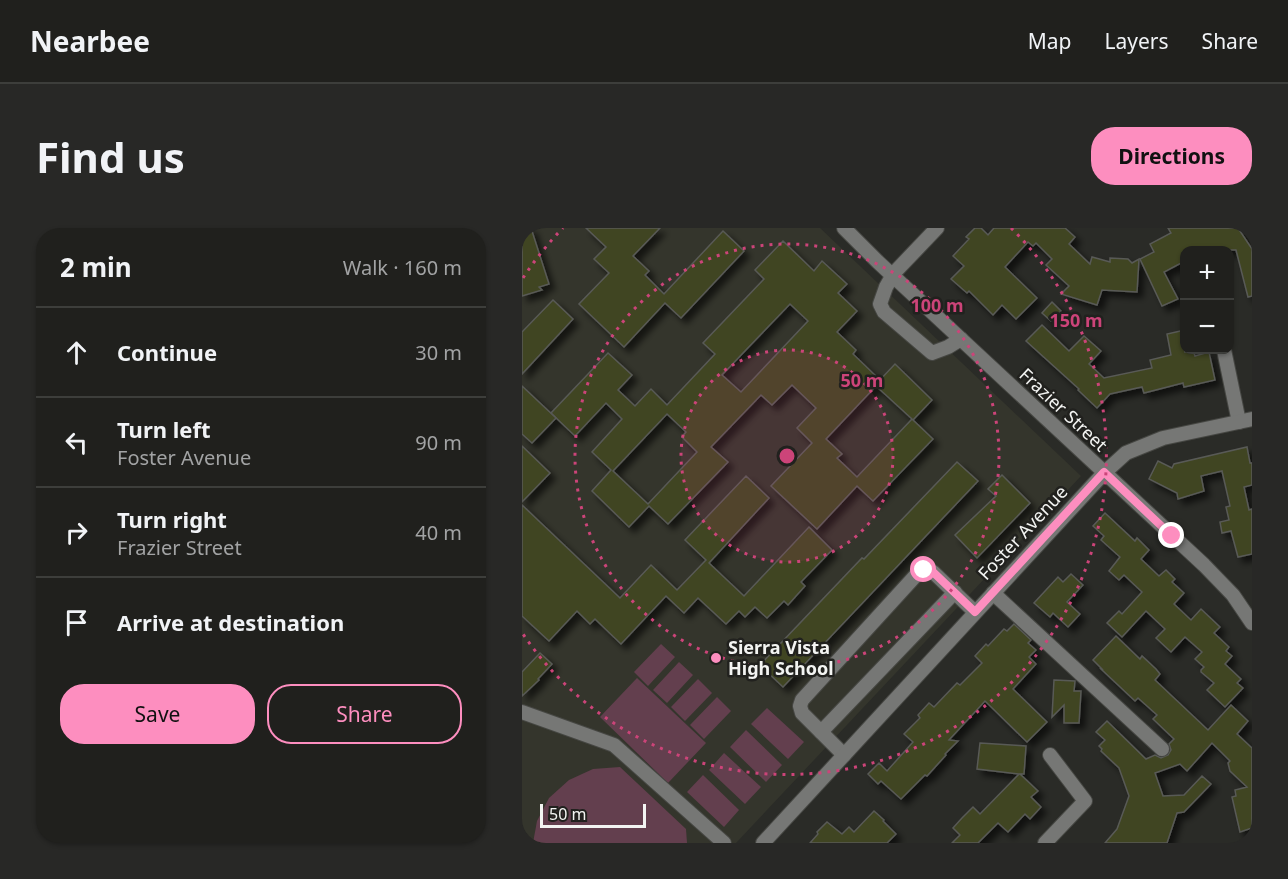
<!DOCTYPE html>
<meta charset="utf-8">
<style>
:root{--surface:#20201d;--page:#282826;--text:#f1f3f6;--muted:#a2a3a4;--line:#3d3e3b;--accent:#fd8ebf}
body{margin:0;font-family:"Noto Sans",sans-serif;background:var(--page);color:var(--text)}
.controls{position:absolute;right:18px;top:18px;display:grid;overflow:hidden;border-radius:12px;box-shadow:0 2px 4px #0004}
.controls button{width:54px;height:54px;display:grid;place-items:center;padding:0;border:0;border-bottom:2px solid var(--line);background:var(--surface);color:var(--text);font:30px sans-serif}
.scale{position:absolute;left:18px;bottom:15px;width:106px;box-sizing:border-box;padding-left:6px;border:3px solid #f3f4f2;border-top:0;font-size:16px;line-height:21px;white-space:nowrap;color:#f3f4f2;-webkit-text-stroke:4px #21211e;paint-order:stroke}
.stop{position:absolute;width:18px;height:18px;margin:-14px;border:4px solid #fd8ebf;border-radius:50%;background:#fff}
.stop.end{background:#fd8ebf;border-color:#fff;box-shadow:0 2px 6px #0008}
.list{margin:0;padding:0;list-style:none}
h2{display:flex;justify-content:space-between;align-items:center;height:78px;margin:0;padding:0 24px;font-size:26px}
h2 small{font-size:20px;font-weight:400;color:var(--muted)}
.list li{display:grid;grid-template-columns:39px 1fr auto;gap:18px;align-items:center;box-sizing:border-box;height:90px;padding:0 24px;border-top:2px solid var(--line)}
.list b{display:block;font-size:22px;white-space:nowrap}
.list p{margin:0;font-size:20px;white-space:nowrap;color:var(--muted)}
.list em{font-size:20px;font-style:normal;color:var(--muted)}
.actions{display:flex;gap:12px;padding:18px 24px}
.actions a{flex:1;padding:14px 0;border:2px solid var(--accent);border-radius:24px;text-align:center;font-size:21px;color:var(--accent)}
.actions .main{background:var(--accent);color:#111}
.icon{flex:none;width:33px;height:33px;fill:none;stroke:currentColor;stroke-width:2;stroke-linecap:round;stroke-linejoin:round}
.map{position:relative;flex:none;width:730px;height:615px;overflow:hidden;border-radius:24px}
header{display:flex;align-items:center;gap:36px;box-sizing:border-box;height:84px;padding:0 30px;background:var(--surface);border-bottom:2px solid var(--line)}
header strong{font-size:28px}
nav{display:flex;gap:33px;margin-inline-start:auto;font-size:21px}
.intro{display:flex;align-items:center;justify-content:space-between;box-sizing:border-box;height:144px;padding:0 36px}
h1{margin:0;font-size:42px}
.button{padding:15px 27px;border-radius:24px;background:var(--accent);color:#111;font-size:21px;font-weight:700}
main{display:flex;gap:36px;padding:0 36px}
aside{flex:1;background:var(--surface);border-radius:24px;box-shadow:0 2px 4px #0004}
.map>svg:first-child{display:block}
.built{fill:#34352c}
.green{fill:#633f4e}
.building{fill:#3f4421;stroke:#595a56;stroke-width:1.5;fill-rule:evenodd;filter:url(#shadow)}
.lines{fill:none;stroke-linecap:round;stroke-linejoin:round}
.minor-casing{stroke:#464743;stroke-width:16}
.minor{stroke:#767775;stroke-width:14}
.route{stroke:#fd8ebf;stroke-width:8}
.ring{fill:none;stroke:#cc4479;stroke-width:3;stroke-dasharray:3 6}
.poi-dot{fill:#fd8ebf;stroke:#21211e;stroke-width:2}
.labels{text-anchor:middle;stroke-width:5;stroke-linejoin:round;paint-order:stroke}
.street-label{font-size:18px;fill:#f3f4f2;stroke:#21211e}
.poi-label{font-size:18px;font-weight:bold;fill:#f3f4f2;stroke:#21211e;text-anchor:start}
.centre{fill:#cc4479;stroke:#21211e;stroke-width:3}
.ring-label{font-size:18px;text-anchor:middle;font-weight:bold;fill:#cc4479;stroke:#21211e;stroke-width:5;stroke-linejoin:round;paint-order:stroke}
</style>
<header>
<strong>Nearbee</strong>
<nav><a>Map</a><a>Layers</a><a>Share</a></nav>
</header>
<div class="intro"><h1>Find us</h1><a class="button">Directions</a></div>
<main>
<aside>
<h2>2 min<small>Walk · 160 m</small></h2>
<ul class="list">
<li><svg class="icon" aria-label="ahead" viewBox="0 0 24 24"><path d="M12 20V5M6 11l6-6 6 6"/></svg><div><b>Continue</b></div><em>30 m</em></li>
<li><svg class="icon" aria-label="left" viewBox="0 0 24 24"><path d="M17 20v-9H6M10 6l-5 5 5 5"/></svg><div><b>Turn left</b><p>Foster Avenue</p></div><em>90 m</em></li>
<li><svg class="icon" aria-label="right" viewBox="0 0 24 24"><path d="M7 20v-9h11M14 6l5 5-5 5"/></svg><div><b>Turn right</b><p>Frazier Street</p></div><em>40 m</em></li>
<li><svg class="icon" aria-label="arrive" viewBox="0 0 24 24"><path d="M6 21V4h12l-3 4 3 4H6"/></svg><div><b>Arrive at destination</b></div></li>
</ul>
<div class="actions"><a class="main">Save</a><a>Share</a></div>
</aside>
<div class="map">
<svg width="730" height="615" viewBox="0 0 730 615">
<defs>
<filter id="shadow"><feDropShadow dx="5.5" dy="5.5" stdDeviation="3" flood-color="#0009"/></filter>
</defs>
<rect width="100%" height="100%" fill="#2a2b27"/>
<polygon class="built" points="0,0 298,0 559,248 214,615 0,615"/>
<g class="green">
<polygon points="139,416 153,429 126,458 112,444"/>
<polygon points="157,434 171,447 145,475 131,462"/>
<polygon points="115,450 184,515 146,555 78,489"/>
<polygon points="176,451 190,465 163,493 149,479"/>
<polygon points="195,469 209,483 182,511 168,497"/>
<polygon points="245,480 282,514 266,531 229,496"/>
<polygon points="224,502 260,537 244,554 208,519"/>
<polygon points="202,525 239,559 223,576 187,542"/>
<polygon points="98,539 164,601 165,615 11,615 15,593 27,570 47,552 71,541"/>
<polygon points="181,547 217,582 202,599 165,564"/>
</g>
<g class="building">
<polygon points="0,0 9,0 27,56 17,59 20,62 0,68"/>
<polygon points="64,0 138,0 111,28 127,43 123,47 142,66 201,3 222,23 159,90 143,75 102,119 57,76 87,45 72,31 84,19"/>
<polygon points="453,0 459,0 466,7 472,0 543,0 553,9 547,16 568,36 570,29 588,34 588,30 606,31 610,35 617,31 615,64 580,62 575,77 539,66 547,58 524,37 530,31 514,15 511,18 506,14 483,39 515,70 494,91 480,77 471,87 447,63 445,65 429,51 442,38 431,28 447,11 444,9"/>
<polygon points="646,0 716,0 730,21 730,68 726,69 714,22 663,22 663,33 642,44 656,71 640,78 618,31 632,24 628,16 649,5"/>
<path d="M 261,13 L 292,43 L 300,33 L 325,56 L 316,65 L 335,83 L 315,104 L 334,122 L 331,126 L 358,152 L 373,136 L 410,172 L 391,192 L 411,211 L 351,273 L 335,258 L 295,301 L 249,258 L 290,215 L 275,200 L 294,180 L 270,157 L 250,177 L 239,167 L 189,219 L 206,234 L 146,296 L 127,278 L 107,299 L 70,263 L 89,242 L 70,224 L 100,191 L 84,175 L 53,208 L 29,185 L 86,125 L 110,147 L 96,162 L 113,178 L 129,161 L 145,177 L 193,126 L 181,115 L 242,51 L 233,42 ZM 268,76 L 286,93 L 219,164 L 200,147 ZM 354,158 L 390,191 L 335,249 L 315,230 L 320,226 L 304,211 ZM 145,186 L 164,204 L 160,209 L 175,224 L 126,276 L 91,243 Z"/>
<polygon points="31,72 51,91 0,146 0,104"/>
<polygon points="530,74 539,83 529,93 520,85"/>
<polygon points="520,97 547,123 562,108 579,123 567,136 582,150 630,140 628,132 649,127 645,106 663,102 663,124 671,122 673,128 687,124 693,152 662,159 661,155 622,165 620,159 588,166 575,180 556,162 557,161 504,113"/>
<polygon points="0,158 34,190 10,215 0,206"/>
<polygon points="0,218 28,245 0,274"/>
<polygon points="725,219 728,235 730,235 730,257 722,259 727,282 730,281 730,326 716,329 709,303 700,305 698,294 707,292 704,279 708,278 700,243 679,248 682,263 656,271 655,265 627,251 636,233 650,240 652,236"/>
<polygon points="435,234 456,253 261,459 238,437 340,330 342,331"/>
<polygon points="480,247 508,275 455,330 433,307 474,268 466,261"/>
<polygon points="224,248 247,270 187,335 222,368 287,299 310,322 279,354 283,358 266,377 262,373 245,390 233,379 223,389 217,383 204,396 176,370 162,385 144,368 99,416 73,391 68,396 55,383 27,413 0,388 0,277 98,370 129,337 155,362 184,332 163,312"/>
<polygon points="583,285 613,313 615,310 627,322 619,331 637,348 644,342 653,351 650,354 662,365 652,376 669,392 679,381 698,399 692,405 707,419 704,423 710,428 703,436 719,451 715,455 721,460 703,479 685,462 692,455 679,444 679,442 682,439 673,431 680,424 663,409 649,424 634,410 643,401 624,383 600,409 585,395 597,383 600,386 620,364 602,347 597,352 587,343 598,329 579,312 582,308 571,298"/>
<polygon points="549,346 561,357 545,374 558,386 546,399 531,385 528,389 512,375 536,349 541,354"/>
<polygon points="492,396 509,412 506,415 514,422 507,429 514,436 491,461 525,494 505,514 463,473 427,512 436,513 423,526 424,527 405,548 403,547 379,571 359,553 356,556 346,546 357,535 365,543 391,514 382,506 398,490 396,487 407,475 412,479 435,455 438,457 460,435 453,428 464,416 466,418 482,401 485,403"/>
<polygon points="594,408 618,431 620,428 634,441 638,446 633,452 686,502 709,477 726,493 715,506 730,520 730,600 718,604 710,569 714,568 713,562 725,559 708,543 706,535 708,533 690,515 665,543 658,536 633,545 641,568 662,567 680,548 689,556 662,584 655,585 645,615 583,615 595,601 607,568 597,540 579,523 580,521 577,518 583,512 574,504 585,493 624,531 633,527 639,530 646,527 649,522 647,516 652,511 631,491 635,487 616,470 613,473 579,441 580,441 571,432"/>
<polygon points="18,425 30,436 16,451 17,452 0,468 0,444"/>
<polygon points="532,452 553,453 552,463 559,463 557,495 542,495 542,477 530,489"/>
<polygon points="458,515 504,518 502,546 498,546 516,563 509,569 519,579 508,591 503,586 486,604 476,595 456,615 430,615 438,607 431,600 440,590 451,579 458,586 497,546 455,541"/>
<polygon points="352,583 362,592 361,593 374,606 365,615 288,615 296,606 295,604 305,594 320,606 327,599 332,604"/>
</g>
<g class="lines">
<defs>
<g id="minor">
<polyline points="322,0 356,34 682,337 711,367 730,395"/>
<polyline points="415,0 372,45 364,59 358,76 362,84 410,125 426,119 439,111"/>
<polyline points="702,122 717,194"/>
<polyline points="471,365 640,521"/>
<polyline points="0,484 92,517 202,615"/>
<polyline points="299,504 433,364"/>
<polyline points="322,527 280,485 278,478 280,472 396,345 402,342 411,344 453,384"/>
<polyline points="241,615 582,245 604,225 641,210 730,191"/>
<polyline points="523,615 563,573 528,527"/>
</g>
</defs>
<use href="#minor" class="minor-casing"/>
<use href="#minor" class="minor"/>
</g>
<g class="lines">
<polyline class="route" points="402,342 411,344 453,384 582,244 650,308"/>
</g>
<circle cx="265" cy="228" r="106" fill="#cc4479" fill-opacity=".12"/>
<g class="ring">
<circle cx="265" cy="228" r="106"/>
<circle cx="265" cy="228" r="212"/>
<path d="M1 50A319 319 0 0 1 41 0M489 0A319 319 0 1 1 1 406"/>
</g>
<circle class="poi-dot" cx="194" cy="430" r="6"/>
<g class="labels">
<g class="street-label">
<text transform="translate(541 182) rotate(43)" y="6">Frazier Street</text>
<text transform="translate(501 305) rotate(-47)" y="6">Foster Avenue</text>
</g>
<g class="poi-label">
<text x="206" y="426">Sierra Vista<tspan x="206" dy="21">High School</tspan></text>
</g>
</g>
<circle cx="265" cy="228" r="9" class="centre"/>
<g class="ring-label">
<text x="415" y="84">100 m</text>
<text x="554" y="99">150 m</text>
<text x="340" y="159">50 m</text>
</g>
</svg>
<div class="controls">
<button>+</button>
<button>−</button>
</div>
<div class="scale">50 m</div>
<div class="stop" style="left:402px;top:342px"></div>
<div class="stop end" style="left:650px;top:308px"></div>
</div>
</main>
